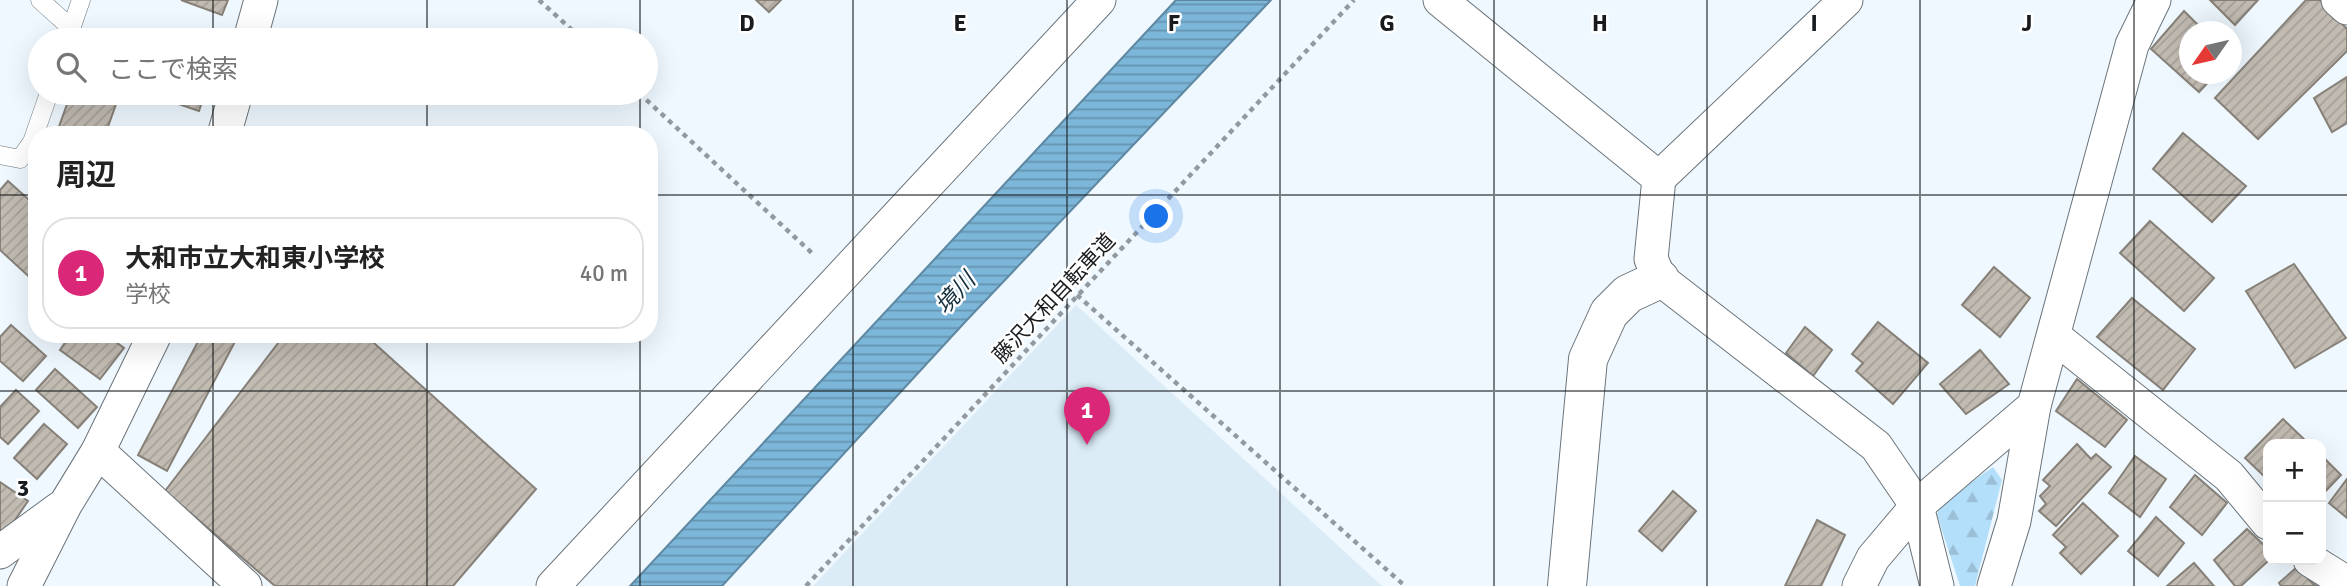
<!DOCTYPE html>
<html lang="ja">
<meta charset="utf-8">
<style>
:root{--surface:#fff;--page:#f6f6f6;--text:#222;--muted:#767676;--line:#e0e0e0;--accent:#db2777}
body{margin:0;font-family:Signika,"Noto Sans JP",sans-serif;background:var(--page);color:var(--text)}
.controls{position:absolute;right:21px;bottom:21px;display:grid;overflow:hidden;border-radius:14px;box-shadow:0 7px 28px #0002}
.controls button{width:63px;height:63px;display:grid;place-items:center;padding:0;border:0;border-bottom:2px solid var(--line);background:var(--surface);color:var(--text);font:35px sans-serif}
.compass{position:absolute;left:2179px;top:21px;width:63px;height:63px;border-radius:50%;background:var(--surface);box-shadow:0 7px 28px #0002;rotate:236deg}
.you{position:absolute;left:1157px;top:217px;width:24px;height:24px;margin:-18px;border:5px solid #fff;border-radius:50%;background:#1a73e8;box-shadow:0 0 0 10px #1a73e833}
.badge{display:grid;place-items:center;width:46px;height:46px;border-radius:50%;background:var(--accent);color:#fff;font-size:23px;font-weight:700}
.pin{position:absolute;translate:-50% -58px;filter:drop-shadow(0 2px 4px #0008)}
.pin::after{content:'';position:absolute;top:37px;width:24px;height:21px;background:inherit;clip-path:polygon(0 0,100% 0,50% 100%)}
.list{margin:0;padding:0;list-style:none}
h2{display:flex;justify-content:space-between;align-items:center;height:91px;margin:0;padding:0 28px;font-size:30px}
h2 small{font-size:23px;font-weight:400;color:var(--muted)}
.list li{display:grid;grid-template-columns:46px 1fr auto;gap:21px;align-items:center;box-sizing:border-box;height:112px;margin:0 14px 14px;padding:0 14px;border:2px solid var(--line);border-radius:28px}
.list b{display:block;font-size:26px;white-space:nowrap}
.list p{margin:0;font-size:23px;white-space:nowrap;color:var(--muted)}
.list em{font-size:23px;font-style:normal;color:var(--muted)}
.icon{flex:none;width:38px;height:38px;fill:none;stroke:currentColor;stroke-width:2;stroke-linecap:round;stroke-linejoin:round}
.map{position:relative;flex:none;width:2347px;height:586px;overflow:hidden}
.search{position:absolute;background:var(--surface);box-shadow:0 7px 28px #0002;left:28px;top:28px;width:630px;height:77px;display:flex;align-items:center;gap:18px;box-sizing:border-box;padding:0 24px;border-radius:38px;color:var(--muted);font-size:26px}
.panel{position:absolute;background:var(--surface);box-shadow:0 7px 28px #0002;left:28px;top:126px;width:630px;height:217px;border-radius:28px}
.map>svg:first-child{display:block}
.built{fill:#dbecf7}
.forest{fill:url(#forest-firs)}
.water{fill:url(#water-rules);stroke:#5e88a1;stroke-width:2}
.building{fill:url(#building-hatch);stroke:#868078;stroke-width:2}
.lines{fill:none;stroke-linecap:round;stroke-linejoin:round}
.service-casing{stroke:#6b747a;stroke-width:19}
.minor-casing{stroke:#6b747a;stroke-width:35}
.tertiary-casing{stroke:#6b747a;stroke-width:40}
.path{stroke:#939a9f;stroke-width:4.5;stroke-dasharray:5 5;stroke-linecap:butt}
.service{stroke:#fff;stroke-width:18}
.minor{stroke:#fff;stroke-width:33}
.tertiary{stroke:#fff;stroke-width:38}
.grid{fill:none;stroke:#181c1e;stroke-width:2;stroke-opacity:0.55}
.labels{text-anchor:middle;stroke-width:5;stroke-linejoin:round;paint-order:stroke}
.street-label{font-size:21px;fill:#181c1e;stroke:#fff}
.water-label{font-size:23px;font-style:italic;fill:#132e3d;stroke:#fff}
.grid-label{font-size:23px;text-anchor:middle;font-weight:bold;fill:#181c1e;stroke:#fff;stroke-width:5;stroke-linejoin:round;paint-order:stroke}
</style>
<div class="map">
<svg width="2347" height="586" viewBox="0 0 2347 586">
<defs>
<pattern id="forest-firs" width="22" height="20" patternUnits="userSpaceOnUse" patternTransform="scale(1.75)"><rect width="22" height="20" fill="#b4dffa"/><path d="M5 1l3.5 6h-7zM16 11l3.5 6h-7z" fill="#9abfd6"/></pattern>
<pattern id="water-rules" width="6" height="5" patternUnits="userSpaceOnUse" patternTransform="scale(1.75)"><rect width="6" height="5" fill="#7cb6d9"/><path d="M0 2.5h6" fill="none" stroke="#6593af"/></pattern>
<pattern id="building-hatch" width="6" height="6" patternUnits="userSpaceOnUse" patternTransform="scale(1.75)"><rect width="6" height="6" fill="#c1bbb2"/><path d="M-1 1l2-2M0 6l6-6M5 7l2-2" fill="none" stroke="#a5a099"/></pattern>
</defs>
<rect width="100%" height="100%" fill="#eef8fe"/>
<polygon class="built" points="1076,305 1382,586 813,586"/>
<polygon class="forest" points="1993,467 2002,480 1975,586 1960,586 1937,515 1941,503"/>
<polygon class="water" points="1176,0 1271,0 966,321 722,586 630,586"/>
<g class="building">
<polygon points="181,0 228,0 222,15"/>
<polygon points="756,0 781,0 769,12"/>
<polygon points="2210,0 2258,0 2235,25"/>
<polygon points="2306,0 2320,0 2347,29 2347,51 2258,139 2215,98"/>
<polygon points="2184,11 2205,32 2190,32 2190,74 2216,74 2199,92 2151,49"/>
<polygon points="2347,77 2347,123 2332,132 2314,98"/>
<polygon points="71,93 120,93 105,135 56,135"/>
<polygon points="146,93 205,93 199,111"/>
<polygon points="2183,133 2246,186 2212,222 2153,169"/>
<polygon points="8,181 37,207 37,284 0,250 0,190"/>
<polygon points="2150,221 2214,278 2184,311 2120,253"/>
<polygon points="2294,264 2346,338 2295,368 2246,291"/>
<polygon points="1994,267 2030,298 2000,337 1962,305"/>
<polygon points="2132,298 2195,349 2163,390 2097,337"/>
<polygon points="1878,322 1928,363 1893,404 1856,371 1863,363 1852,354"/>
<polygon points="11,325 46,356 23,381 0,361 0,337"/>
<polygon points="1805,327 1832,350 1813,376 1786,353"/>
<polygon points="71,334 105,334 124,348 100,379 60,350"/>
<polygon points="202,334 239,334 167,471 138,455"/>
<polygon points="285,334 364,334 536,489 453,586 275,586 165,491"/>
<polygon points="1980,350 2009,384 1966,414 1940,384"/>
<polygon points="55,369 97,407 78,428 36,390"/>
<polygon points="2077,379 2127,420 2105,447 2056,411"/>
<polygon points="16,390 39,411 8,444 0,437 0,407"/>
<polygon points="2283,419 2309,444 2268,444 2268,480 2245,458"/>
<polygon points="44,424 67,444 37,479 14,458"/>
<polygon points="2077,444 2091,459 2096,454 2111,467 2056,526 2039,511 2046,504 2040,496 2050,486 2043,480"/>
<polygon points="2321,455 2341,475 2321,496"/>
<polygon points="2135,456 2166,479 2140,517 2109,493"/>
<polygon points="2195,475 2227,503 2202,535 2170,507"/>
<polygon points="2347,479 2347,518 2329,503"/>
<polygon points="0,482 28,501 0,542"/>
<polygon points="1673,491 1696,511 1662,551 1639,531"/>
<polygon points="2083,503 2118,536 2081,574 2060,553 2066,547 2053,535"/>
<polygon points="2156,517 2184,543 2158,576 2128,551"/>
<polygon points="1817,520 1845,535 1821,586 1785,586"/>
<polygon points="2247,529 2268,549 2269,560 2241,586 2235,586 2214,560"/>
<polygon points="2194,563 2214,586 2167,586"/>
<polygon points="2297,567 2314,585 2322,576 2332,586 2281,586 2279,583"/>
</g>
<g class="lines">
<defs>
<g id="service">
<polyline points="40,0 71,28"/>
<polyline points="67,40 81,0"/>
<polyline points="0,155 20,159 32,142 49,93"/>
</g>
<g id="minor">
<polyline points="1440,0 1659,178 1651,259 1660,279 1876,446 1917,506 1937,586"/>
<polyline points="2338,0 2347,8"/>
<polyline points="250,40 261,0"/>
<polyline points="224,135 236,93"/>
<polyline points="1659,178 1846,0"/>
<polyline points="2055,337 2229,476 2268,523"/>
<polyline points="98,451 245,586"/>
<polyline points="0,552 60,508"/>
<polyline points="2310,560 2347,583"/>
<polyline points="24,586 65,505 98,451 155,334"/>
<polyline points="553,586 1099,0"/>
<polyline points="1859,586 1873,558 1917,506 2034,406 2132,45 2154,0"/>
<polyline points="1994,586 2014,521 2034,406"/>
</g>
<polyline id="tertiary" points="1567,586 1588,359 1609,313 1628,294 1660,279"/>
</defs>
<use href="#service" class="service-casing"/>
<use href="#minor" class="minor-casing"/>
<use href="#tertiary" class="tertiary-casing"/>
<g class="path">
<polyline points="539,0 583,40"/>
<polyline points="639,93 813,254"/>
<polyline points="1077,295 1405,586"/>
<polyline points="806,586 1354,0"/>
</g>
<use href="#service" class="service"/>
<use href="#minor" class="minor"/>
<use href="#tertiary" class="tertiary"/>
</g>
<path class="grid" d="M 213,0 L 213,40M 427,0 L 427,40M 640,0 L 640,40M 853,0 L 853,586M 1067,0 L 1067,586M 1280,0 L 1280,586M 1494,0 L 1494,586M 1707,0 L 1707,586M 1920,0 L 1920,586M 2134,0 L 2134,586M 213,93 L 213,135M 427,93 L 427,135M 640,93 L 640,135M 0,195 L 37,195M 649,195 L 2347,195M 213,334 L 213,586M 427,334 L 427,586M 640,334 L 640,586M 0,391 L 2347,391"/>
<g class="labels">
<g class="street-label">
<text transform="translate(1054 298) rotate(-47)" y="7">藤沢大和自転車道</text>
</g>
<g class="water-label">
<text transform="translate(955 293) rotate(-48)" y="8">境川</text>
</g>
</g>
<g class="grid-label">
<text x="747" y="31">D</text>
<text x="960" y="31">E</text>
<text x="1174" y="31">F</text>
<text x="1387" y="31">G</text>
<text x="1600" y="31">H</text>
<text x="1814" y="31">I</text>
<text x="2027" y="31">J</text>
<text x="23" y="496">3</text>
</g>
</svg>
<div class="controls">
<button>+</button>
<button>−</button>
</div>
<svg class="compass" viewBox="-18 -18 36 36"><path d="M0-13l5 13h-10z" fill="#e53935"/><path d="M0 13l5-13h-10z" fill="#767676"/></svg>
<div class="you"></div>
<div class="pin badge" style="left:1087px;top:445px">1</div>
<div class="search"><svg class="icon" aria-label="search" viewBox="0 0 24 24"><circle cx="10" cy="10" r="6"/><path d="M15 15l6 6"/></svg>ここで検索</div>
<section class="panel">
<h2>周辺<small></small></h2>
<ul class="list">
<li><span class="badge">1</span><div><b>大和市立大和東小学校</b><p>学校</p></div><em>40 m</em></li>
</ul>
</section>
</div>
